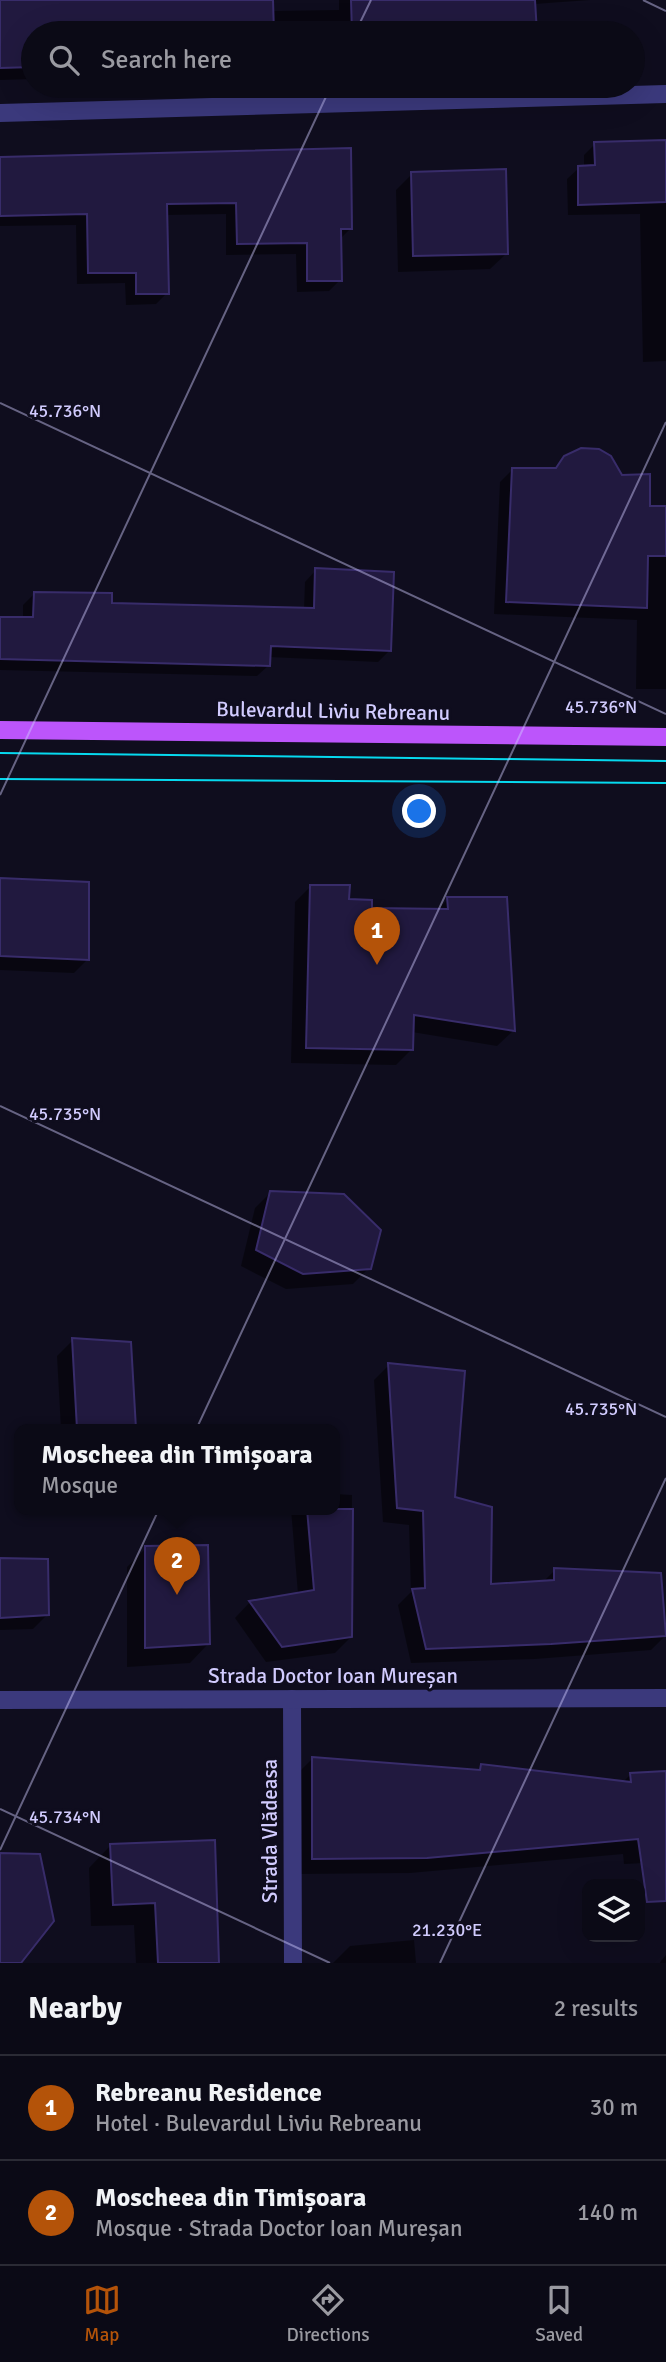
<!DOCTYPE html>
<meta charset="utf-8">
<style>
:root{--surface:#0b0a16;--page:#14131f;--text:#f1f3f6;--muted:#9a9aa1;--line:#2b2b35;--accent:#b45309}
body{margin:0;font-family:Signika,sans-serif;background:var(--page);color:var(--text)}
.controls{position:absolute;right:21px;bottom:21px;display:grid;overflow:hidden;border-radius:14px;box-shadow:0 7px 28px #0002}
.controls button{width:63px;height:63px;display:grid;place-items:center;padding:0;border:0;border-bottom:2px solid var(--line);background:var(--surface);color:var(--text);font:35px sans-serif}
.you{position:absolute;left:420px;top:812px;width:24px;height:24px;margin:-18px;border:5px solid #fff;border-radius:50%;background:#1a73e8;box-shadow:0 0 0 10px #1a73e833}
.badge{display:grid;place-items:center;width:46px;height:46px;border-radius:50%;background:var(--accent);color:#fff;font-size:23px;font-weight:700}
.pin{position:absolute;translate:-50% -58px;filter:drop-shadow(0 2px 4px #0008)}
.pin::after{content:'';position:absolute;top:37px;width:24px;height:21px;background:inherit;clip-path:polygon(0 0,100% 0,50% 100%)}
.popup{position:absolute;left:14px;top:1424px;width:326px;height:91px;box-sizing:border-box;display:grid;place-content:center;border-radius:14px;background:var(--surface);filter:drop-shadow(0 2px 5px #0005);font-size:23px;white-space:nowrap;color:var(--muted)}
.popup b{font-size:26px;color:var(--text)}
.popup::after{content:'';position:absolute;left:50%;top:100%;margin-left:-14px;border:14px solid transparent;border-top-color:var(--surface)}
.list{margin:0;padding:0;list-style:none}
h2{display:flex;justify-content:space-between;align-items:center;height:91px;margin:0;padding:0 28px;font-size:30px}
h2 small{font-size:23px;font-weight:400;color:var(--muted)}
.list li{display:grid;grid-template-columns:46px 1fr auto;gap:21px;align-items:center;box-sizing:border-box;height:105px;padding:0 28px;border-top:2px solid var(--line)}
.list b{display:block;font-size:26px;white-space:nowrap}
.list p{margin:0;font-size:23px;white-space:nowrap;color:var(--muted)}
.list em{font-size:23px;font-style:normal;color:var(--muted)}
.icon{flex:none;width:38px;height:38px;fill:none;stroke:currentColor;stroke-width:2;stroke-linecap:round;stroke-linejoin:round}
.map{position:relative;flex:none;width:666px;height:1963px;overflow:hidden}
.search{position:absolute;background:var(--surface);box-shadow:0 7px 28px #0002;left:21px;right:21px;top:21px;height:77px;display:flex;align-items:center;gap:18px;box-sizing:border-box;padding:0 24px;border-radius:38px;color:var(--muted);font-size:26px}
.sheet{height:301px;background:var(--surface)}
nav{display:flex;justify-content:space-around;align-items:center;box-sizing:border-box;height:98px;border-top:2px solid var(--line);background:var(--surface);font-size:19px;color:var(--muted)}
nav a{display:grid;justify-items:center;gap:4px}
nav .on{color:var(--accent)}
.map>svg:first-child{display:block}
.shadow{fill:#0007}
.building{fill:#21193f;stroke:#382c6a;stroke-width:2}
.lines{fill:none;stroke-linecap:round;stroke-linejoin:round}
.lane{stroke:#3b397c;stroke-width:18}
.street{stroke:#3b397c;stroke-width:18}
.primary{stroke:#bc55fb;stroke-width:18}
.tram{stroke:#06d9ef;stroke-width:2}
.ticks{fill:none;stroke:#d1cbfe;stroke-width:2;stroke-opacity:0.45}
.labels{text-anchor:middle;stroke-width:6;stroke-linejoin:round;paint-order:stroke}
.street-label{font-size:21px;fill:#d1cbfe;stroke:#0f0d1e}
.ticks-label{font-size:18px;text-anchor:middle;fill:#d1cbfe;stroke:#0f0d1e;stroke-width:6;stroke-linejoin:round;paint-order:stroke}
</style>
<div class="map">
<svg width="666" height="1963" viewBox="0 0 666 1963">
<rect width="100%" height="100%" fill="#0f0d1e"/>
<g class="shadow">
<polygon points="0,0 271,0 272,11 339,10 339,0 590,0 534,4 535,33 33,33 33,79 0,80"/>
<polygon points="666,142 666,361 643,362 640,214 568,215 567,179 579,168 584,167 584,155 595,144"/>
<polygon points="349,150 350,229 340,239 340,280 329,291 297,292 296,254 226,255 226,214 165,215 167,293 156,304 126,305 125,283 77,284 76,225 0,226 0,159"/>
<polygon points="412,174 506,254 490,269 398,272 396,190"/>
<polygon points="565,458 621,477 648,507 666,508 666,689 636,689 637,620 494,614 500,482 513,469 554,470"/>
<polygon points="316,570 390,650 378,662 269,657 269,665 257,676 0,670 0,618 23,619 23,605 34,594 110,605 304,610 305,582"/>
<polygon points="0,881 88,959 74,973 0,970"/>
<polygon points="311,886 371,910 436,911 448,899 513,1031 497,1046 412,1032 412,1049 396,1065 291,1063 295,902"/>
<polygon points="271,1192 369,1268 353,1284 286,1289 241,1266 255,1208"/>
<polygon points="73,1340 135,1429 61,1429 57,1356"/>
<polygon points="389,1365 489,1586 542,1583 555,1570 659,1575 666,1635 651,1650 535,1659 411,1663 398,1605 411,1592 409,1525 383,1522 374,1380"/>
<polygon points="334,1494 352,1495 351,1637 335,1653 266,1662 235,1618 250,1602 298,1594 291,1509 334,1509"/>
<polygon points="146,1548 208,1644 190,1663 127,1667 127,1567"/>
<polygon points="0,1560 47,1615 33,1629 0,1630"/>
<polygon points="313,1758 476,1772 481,1766 622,1783 630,1775 666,1773 666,1862 624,1864 623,1854 410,1873 297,1874 297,1774"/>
<polygon points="111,1845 218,1963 136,1963 134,1925 91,1926 89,1868"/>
<polygon points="414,1940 416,1963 333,1963 350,1946"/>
<polygon points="666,1955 666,1963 660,1963 661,1961"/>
</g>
<g class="building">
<polygon points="0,0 273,0 274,33 33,33 33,67 0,68"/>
<polygon points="351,0 535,0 537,33 352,33"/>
<polygon points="666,140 666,202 578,205 578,166 595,165 594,142"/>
<polygon points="351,148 352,229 341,229 342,281 307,281 307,243 237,244 236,203 167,204 169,294 136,294 136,273 88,273 87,214 0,216 0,157"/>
<polygon points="506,169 508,254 413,256 411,172"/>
<polygon points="581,448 599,449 611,456 622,475 650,474 650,506 666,506 666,556 648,556 647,608 506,602 512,468 556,468 564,456"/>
<polygon points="315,568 394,572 391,651 271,646 270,666 0,659 0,617 33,617 34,592 112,593 112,603 314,608"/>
<polygon points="0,878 89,882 89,960 0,956"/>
<polygon points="310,885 350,885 349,899 372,900 372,908 448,909 447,897 507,897 515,1031 414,1015 413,1050 306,1048"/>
<polygon points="270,1191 344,1194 381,1230 371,1269 303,1274 256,1250"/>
<polygon points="72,1338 131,1342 136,1429 77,1429"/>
<polygon points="388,1363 465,1371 455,1497 492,1507 491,1584 554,1580 554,1568 661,1573 666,1636 551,1644 426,1649 412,1589 425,1588 423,1511 397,1508"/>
<polygon points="307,1509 353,1509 352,1637 282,1647 249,1601 314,1590"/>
<polygon points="208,1545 210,1644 145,1648 145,1546"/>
<polygon points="0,1558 48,1559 49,1615 0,1618"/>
<polygon points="312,1757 480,1770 481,1764 631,1782 630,1773 666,1771 666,1901 647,1902 638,1839 427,1858 312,1859"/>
<polygon points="215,1840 219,1963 158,1963 155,1903 113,1905 110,1844"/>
<polygon points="0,1853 40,1854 54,1921 21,1963 0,1963"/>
</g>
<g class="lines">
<polyline class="lane" points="292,1699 293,1963"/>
<g class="street">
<polyline points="0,113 666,94"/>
<polyline points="0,1700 666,1698"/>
</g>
<polyline class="primary" points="0,730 666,737"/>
<g class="tram">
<polyline points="0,753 666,761"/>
<polyline points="0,779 666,783"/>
</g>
</g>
<path class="ticks" d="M 643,0 L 666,11M 355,33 L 371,0M 0,403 L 666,714M 0,795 L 331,86M 0,1106 L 666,1417M 0,1809 L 330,1963M 0,1850 L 666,422M 440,1963 L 666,1478"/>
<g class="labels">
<g class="street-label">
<text transform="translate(333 711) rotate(1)" y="7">Bulevardul Liviu Rebreanu</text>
<text x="333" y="1683">Strada Doctor Ioan Mureșan</text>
<text transform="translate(270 1831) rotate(-90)" y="7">Strada Vlădeasa</text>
</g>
</g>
<g class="ticks-label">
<text x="65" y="417">45.736°N</text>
<text x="601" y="713">45.736°N</text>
<text x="65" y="1120">45.735°N</text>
<text x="601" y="1415">45.735°N</text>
<text x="65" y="1823">45.734°N</text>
<text x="447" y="1936">21.230°E</text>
</g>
</svg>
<div class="controls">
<button><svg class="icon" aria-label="layers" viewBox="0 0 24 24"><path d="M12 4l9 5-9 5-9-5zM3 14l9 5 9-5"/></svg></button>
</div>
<div class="you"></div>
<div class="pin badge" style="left:377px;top:965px">1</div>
<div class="pin badge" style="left:177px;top:1595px">2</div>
<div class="popup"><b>Moscheea din Timișoara</b>Mosque</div>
<div class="search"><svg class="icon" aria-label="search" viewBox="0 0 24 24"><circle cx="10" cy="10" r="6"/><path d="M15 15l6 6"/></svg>Search here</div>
</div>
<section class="sheet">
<h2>Nearby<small>2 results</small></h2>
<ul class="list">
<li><span class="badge">1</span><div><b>Rebreanu Residence</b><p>Hotel · Bulevardul Liviu Rebreanu</p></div><em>30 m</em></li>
<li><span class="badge">2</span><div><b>Moscheea din Timișoara</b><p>Mosque · Strada Doctor Ioan Mureșan</p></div><em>140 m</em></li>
</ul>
</section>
<nav>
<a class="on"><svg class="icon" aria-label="map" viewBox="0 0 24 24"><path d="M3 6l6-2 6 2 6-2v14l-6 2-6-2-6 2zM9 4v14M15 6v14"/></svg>Map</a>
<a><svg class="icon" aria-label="directions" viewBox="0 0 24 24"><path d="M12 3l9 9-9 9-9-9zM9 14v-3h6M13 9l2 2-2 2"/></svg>Directions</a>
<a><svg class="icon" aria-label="saved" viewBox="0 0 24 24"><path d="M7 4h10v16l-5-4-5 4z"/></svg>Saved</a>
</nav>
